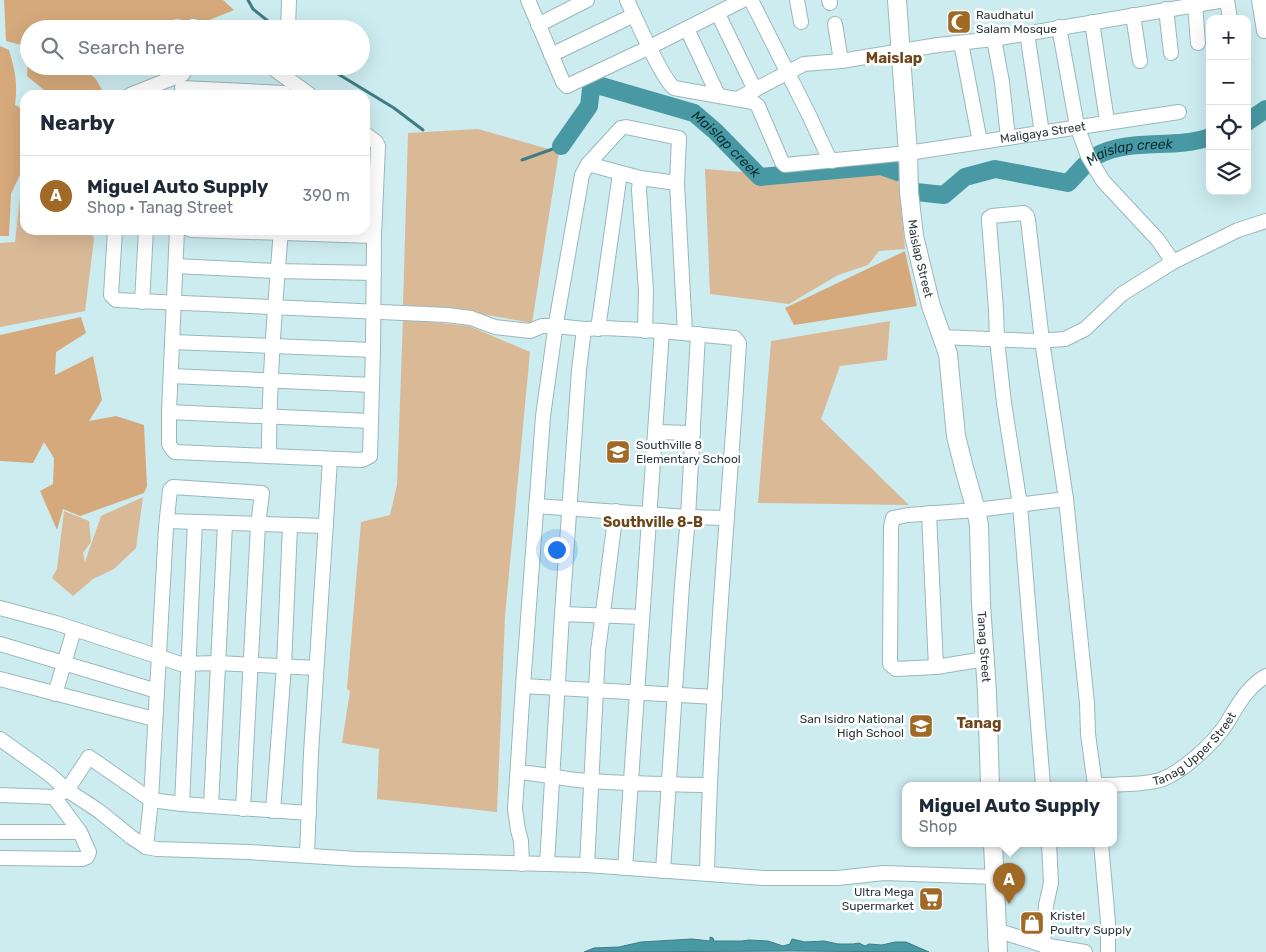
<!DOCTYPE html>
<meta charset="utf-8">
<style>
:root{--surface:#fff;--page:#f6f6f7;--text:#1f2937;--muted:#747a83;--line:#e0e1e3;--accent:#a06925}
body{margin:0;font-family:Rubik,sans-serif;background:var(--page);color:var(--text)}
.controls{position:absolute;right:15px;top:15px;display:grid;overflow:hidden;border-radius:10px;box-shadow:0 5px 20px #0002}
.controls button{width:45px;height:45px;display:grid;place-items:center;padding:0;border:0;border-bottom:1px solid var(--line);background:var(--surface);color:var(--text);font:25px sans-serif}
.you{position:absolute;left:556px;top:549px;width:18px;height:18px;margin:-12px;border:4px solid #fff;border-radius:50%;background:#1a73e8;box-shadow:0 0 0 8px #1a73e833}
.badge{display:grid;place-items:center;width:32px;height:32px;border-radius:50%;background:var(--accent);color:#fff;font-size:16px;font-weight:700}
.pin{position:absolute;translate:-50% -41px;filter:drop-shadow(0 1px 2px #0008)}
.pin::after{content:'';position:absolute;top:26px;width:18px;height:15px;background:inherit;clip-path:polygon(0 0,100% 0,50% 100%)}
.popup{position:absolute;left:902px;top:782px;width:215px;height:65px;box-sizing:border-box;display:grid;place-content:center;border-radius:10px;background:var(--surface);filter:drop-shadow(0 1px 4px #0005);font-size:16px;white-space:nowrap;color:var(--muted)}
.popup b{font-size:19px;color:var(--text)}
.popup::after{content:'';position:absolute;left:50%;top:100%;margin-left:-10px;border:10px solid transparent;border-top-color:var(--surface)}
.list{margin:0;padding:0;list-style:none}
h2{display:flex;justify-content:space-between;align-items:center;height:65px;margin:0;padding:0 20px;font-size:21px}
h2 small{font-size:16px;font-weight:400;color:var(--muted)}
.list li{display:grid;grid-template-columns:32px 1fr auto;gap:15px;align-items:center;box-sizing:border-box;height:80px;padding:0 20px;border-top:1px solid var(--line)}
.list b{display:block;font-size:19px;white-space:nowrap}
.list p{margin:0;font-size:16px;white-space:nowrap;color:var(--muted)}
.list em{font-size:16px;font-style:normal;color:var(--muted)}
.icon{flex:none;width:28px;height:28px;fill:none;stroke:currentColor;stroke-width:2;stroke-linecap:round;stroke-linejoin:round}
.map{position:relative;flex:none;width:1266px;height:952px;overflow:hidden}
.search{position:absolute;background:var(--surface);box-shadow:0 5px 20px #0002;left:20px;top:20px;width:350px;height:55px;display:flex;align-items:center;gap:12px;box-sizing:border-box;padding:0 18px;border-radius:28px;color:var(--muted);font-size:19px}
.panel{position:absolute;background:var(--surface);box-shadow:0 5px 20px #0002;left:20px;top:90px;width:350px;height:145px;border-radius:15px}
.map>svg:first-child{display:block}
.green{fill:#dab997}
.forest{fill:#d5a97b}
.water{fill:#4899a3;stroke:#407c84}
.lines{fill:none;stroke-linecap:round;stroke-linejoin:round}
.stream{stroke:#407c84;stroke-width:3}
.river{stroke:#4899a3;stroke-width:18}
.minor-casing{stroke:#9ab8bc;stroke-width:16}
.major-casing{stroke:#9ab8bc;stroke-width:20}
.minor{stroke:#fff;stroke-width:14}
.major{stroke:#fff;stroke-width:18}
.labels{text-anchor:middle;stroke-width:5;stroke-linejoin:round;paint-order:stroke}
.poi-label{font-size:12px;fill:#2d3a3b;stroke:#fff;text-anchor:start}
.street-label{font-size:12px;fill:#2d3a3b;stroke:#fff}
.water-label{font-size:14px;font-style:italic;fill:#083136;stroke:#fff}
.neighbourhood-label{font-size:14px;font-weight:bold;fill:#6d4719;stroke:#fff}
.quarter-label{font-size:15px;font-weight:bold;fill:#6d4719;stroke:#fff}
</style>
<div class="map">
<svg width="1266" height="952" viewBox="0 0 1266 952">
<rect width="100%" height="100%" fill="#ccecf0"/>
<g class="green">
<polygon points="478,129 559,152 532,323 481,314 468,310 403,305 408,133"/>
<polygon points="865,166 898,176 905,249 879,251 868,265 838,275 789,304 710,294 705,169 793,176"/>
<polygon points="25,183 25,230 92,230 94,239 85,311 0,327 0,243 15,242 21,187"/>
<polygon points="403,319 469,326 530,352 505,616 497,812 377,799 379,749 342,743 350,691 347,689 361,522 390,515 397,485"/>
<polygon points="890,321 887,360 840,366 821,419 909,505 758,503 771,341"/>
<polygon points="143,497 136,548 114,569 93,579 73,596 52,578 57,569 64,511 89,521 91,542 83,553 85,562 101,516"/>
</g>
<g class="forest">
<polygon points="4,0 223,0 234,10 202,23 176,19 145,29 29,29 29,47 6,41"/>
<path d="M 0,46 L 9,50 C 15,70 18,83 15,105 L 25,110 L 25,164 L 11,194 L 9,236 L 0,236 Z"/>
<polygon points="28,55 29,66 82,67 96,79 102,90 101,95 50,95 27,76"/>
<polygon points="905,251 917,306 794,325 785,308"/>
<polygon points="81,317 86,333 56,352 55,375 93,356 102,400 89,421 116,416 144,425 147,486 144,493 80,516 63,509 57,530 40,491 53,484 54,458 44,442 33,463 0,461 0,335"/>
</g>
<polygon class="water" points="710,937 713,938 714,941 742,941 749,940 768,941 783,946 790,944 792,939 805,942 824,941 838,944 853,944 859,943 865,946 869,944 882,945 895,942 906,942 929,952 790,951 584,952 594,948 619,947 641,942 692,939 710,941"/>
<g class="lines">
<g class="stream">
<polyline points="248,0 253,9 278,29"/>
<polyline points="325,66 394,108 423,130"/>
<polyline points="522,160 561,146"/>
</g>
<g class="river">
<polyline points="1247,122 1266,109"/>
<path id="s1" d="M 561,146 L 589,106 L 591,89 L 601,86 L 694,113 L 715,131 L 760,177 L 881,166 L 898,172"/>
<path id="s2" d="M 916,192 L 944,195 L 965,177 L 995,169 L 1068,183 C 1076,175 1086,162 1096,156 C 1131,137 1173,150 1210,137"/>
</g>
<defs>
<g id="minor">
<polyline points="528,0 563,82 567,86 650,47 743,0"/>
<path id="s3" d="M 627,0 C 636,19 661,77 674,88 L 753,102 L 758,106 L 782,162 L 785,165 L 908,153 L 1179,112"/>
<polyline points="751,0 809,115 827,154 832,161"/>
<polyline points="797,0 801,22"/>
<polyline points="829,0 830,3"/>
<polyline points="1227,0 1230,19"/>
<polyline points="1259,0 1264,31"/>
<polyline points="1195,4 1198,43"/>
<polyline points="1166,9 1171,53"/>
<polyline points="718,14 755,90"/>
<polyline points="1133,15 1140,61"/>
<polyline points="1092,22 1107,121"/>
<polyline points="835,24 841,61"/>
<polyline points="538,25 587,0"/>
<polyline points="1059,27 1077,126 1088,156 1103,181 1158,240 1173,262"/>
<polyline points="189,29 193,26 205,29"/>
<polyline points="288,29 289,0"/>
<polyline points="687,29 718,95"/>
<polyline points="1027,33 1042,133"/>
<polyline points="994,39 1002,82 1008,138"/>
<polyline points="961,43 980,142"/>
<polyline points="551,55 634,15"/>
<polyline points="270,66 310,95"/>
<polyline points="182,88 284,93"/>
<polyline points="130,95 183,74"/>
<polyline points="739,98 804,64 841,61 938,45 994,39 1225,0"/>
<polyline points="588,164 640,178 677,183 685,333"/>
<polyline points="640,178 639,190 646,291 645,331"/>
<path d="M 115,230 L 111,295 L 116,300 L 447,315 L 471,318 L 495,327 L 530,331 L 542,326 L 556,326 L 584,329 L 605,328 L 662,331 L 735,338 L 739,343 C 728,520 711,696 707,873"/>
<polyline points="177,230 169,412 169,444 172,449 175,452 362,460 370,456 373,350 374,236 378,146 376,142 365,134"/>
<polyline points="191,230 374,236"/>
<polyline points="176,266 276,271 374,273"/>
<polyline points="142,302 146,230"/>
<polyline points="598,329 620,173"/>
<polyline points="941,337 1035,341 1065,339 1085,329 1122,294 1173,262 1238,230 1266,221"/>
<polyline points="172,342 373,350"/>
<polyline points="171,376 372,385"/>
<polyline points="169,412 370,421"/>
<polyline points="656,432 693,433"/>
<path d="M 269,455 C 269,380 275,305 281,230"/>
<polyline points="536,506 688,517 727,518"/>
<polyline points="929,513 936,667"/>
<polyline points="167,521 326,526"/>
<polyline points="0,608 56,623 181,664 218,663 316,668"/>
<polyline points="562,614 642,617"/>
<polyline points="0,644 157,691"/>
<polyline points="985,659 936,667 896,669 890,664 891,527 893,518 908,515 976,510 1066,499"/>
<polyline points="0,679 154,719"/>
<polyline points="523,686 715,697"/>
<polyline points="55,694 74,630"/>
<polyline points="0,739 49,774 67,790 99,811 131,837 146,847 157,849 248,852 357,859 587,865 763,878 838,878 884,873 994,877"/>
<path d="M 518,772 C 543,774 566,780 590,781 C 630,784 669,784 709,785"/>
<polyline points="1043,785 1020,505 1004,403 997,340 996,309 989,221 989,218 992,216 1024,213 1027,216 1028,220 1042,341 1066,499 1087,703 1088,734 1095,785"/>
<path id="s4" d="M 1102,785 C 1119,784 1138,785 1156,781 C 1179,776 1214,743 1227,723 C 1237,706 1248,686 1266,676"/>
<polyline points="0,795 54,797 67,790 89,757 151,800 182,804 309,813"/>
<polyline points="182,804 195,522"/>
<polyline points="211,806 225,524"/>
<polyline points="273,811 284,666 290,526"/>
<polyline points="0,832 80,832"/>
<polyline points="1101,843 1108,922 1108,952"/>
<polyline points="146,847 151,800 166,527 170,490 173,487 262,493 258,525 243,809"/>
<polyline points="307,855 311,753 330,460"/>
<polyline points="0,858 82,859 87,857 89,852 80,832 54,797"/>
<polyline points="522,864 521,841 518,830 515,809 523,686 543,416 556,323 582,175 588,164 621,128 626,127 679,138 677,183"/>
<polyline points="547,864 562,614 579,370 584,329"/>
<polyline points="587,865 598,651 616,511"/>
<polyline points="625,868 662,331"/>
<polyline points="663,871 682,585 688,517 698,334"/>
<polyline points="996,930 1043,945 1085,952"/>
<polyline points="1043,945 1046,905 1051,883 1049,843"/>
</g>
<g id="major">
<path id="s5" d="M 897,0 L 908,153 L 909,192 L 914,236 L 931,306 L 948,354 L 956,436 L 964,468 L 976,510 L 979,525 L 981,604 L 987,692 L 990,785"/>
<polyline points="993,843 998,952"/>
</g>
</defs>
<use href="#minor" class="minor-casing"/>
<use href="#major" class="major-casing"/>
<use href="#minor" class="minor"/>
<use href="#major" class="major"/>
</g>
<defs>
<symbol id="mosque-square" viewBox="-11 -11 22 22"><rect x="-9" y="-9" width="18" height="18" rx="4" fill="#a06925" stroke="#fff"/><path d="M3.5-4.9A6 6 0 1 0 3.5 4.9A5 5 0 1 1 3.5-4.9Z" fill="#fff"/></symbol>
<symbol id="school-square" viewBox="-11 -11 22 22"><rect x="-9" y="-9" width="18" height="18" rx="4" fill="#a06925" stroke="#fff"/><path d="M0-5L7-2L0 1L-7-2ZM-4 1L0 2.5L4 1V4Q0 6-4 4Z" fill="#fff"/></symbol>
<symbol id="supermarket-square" viewBox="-11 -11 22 22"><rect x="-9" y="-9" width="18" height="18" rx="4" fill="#a06925" stroke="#fff"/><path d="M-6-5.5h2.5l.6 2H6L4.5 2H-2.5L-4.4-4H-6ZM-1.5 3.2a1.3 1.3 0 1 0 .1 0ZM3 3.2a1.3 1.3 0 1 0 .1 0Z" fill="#fff"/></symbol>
<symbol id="shop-square" viewBox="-11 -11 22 22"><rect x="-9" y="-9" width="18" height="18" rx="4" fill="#a06925" stroke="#fff"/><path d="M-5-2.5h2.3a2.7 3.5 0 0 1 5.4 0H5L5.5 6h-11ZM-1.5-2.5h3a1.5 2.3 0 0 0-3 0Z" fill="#fff"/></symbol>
</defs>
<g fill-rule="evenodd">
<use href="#mosque-square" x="945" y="8" width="28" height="28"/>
<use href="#school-square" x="604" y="438" width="28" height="28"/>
<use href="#school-square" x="907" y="712" width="28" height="28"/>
<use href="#supermarket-square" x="917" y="885" width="28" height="28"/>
<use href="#shop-square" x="1018" y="909" width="28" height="28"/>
</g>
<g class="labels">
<g class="poi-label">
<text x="976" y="19">Raudhatul<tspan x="976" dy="14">Salam Mosque</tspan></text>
<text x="636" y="449">Southville 8<tspan x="636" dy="14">Elementary School</tspan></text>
<text x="904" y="723" text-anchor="end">San Isidro National<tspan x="904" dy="14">High School</tspan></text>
<text x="914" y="896" text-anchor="end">Ultra Mega<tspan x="914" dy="14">Supermarket</tspan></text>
<text x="1050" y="920">Kristel<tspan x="1050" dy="14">Poultry Supply</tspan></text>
</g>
<g class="street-label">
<text dy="4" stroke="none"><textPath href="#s3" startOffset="512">Maligaya Street</textPath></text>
<text dy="4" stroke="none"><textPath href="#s5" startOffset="260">Maislap Street</textPath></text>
<text dy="4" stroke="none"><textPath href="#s5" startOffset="656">Tanag Street</textPath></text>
<text dy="4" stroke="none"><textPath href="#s4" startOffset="105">Tanag Upper Street</textPath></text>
</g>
<g class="water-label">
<text dy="5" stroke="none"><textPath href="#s1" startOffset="218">Maislap creek</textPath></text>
<text dy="5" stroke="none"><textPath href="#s2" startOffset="234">Maislap creek</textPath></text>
</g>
<g class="neighbourhood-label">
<text x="653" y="527">Southville 8-B</text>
</g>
<g class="quarter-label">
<text x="894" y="63">Maislap</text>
<text x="979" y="728">Tanag</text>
</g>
</g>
</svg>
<div class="controls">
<button>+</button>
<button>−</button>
<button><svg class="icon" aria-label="locate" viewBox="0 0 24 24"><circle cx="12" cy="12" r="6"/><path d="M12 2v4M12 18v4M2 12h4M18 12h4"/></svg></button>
<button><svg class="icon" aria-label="layers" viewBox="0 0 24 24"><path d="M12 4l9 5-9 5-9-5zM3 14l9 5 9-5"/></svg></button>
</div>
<div class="you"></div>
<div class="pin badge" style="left:1009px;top:904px">A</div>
<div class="popup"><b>Miguel Auto Supply</b>Shop</div>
<div class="search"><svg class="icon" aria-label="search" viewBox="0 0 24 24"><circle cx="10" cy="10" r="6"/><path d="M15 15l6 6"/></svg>Search here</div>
<section class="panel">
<h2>Nearby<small></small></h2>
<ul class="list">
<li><span class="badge">A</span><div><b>Miguel Auto Supply</b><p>Shop · Tanag Street</p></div><em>390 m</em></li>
</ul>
</section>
</div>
